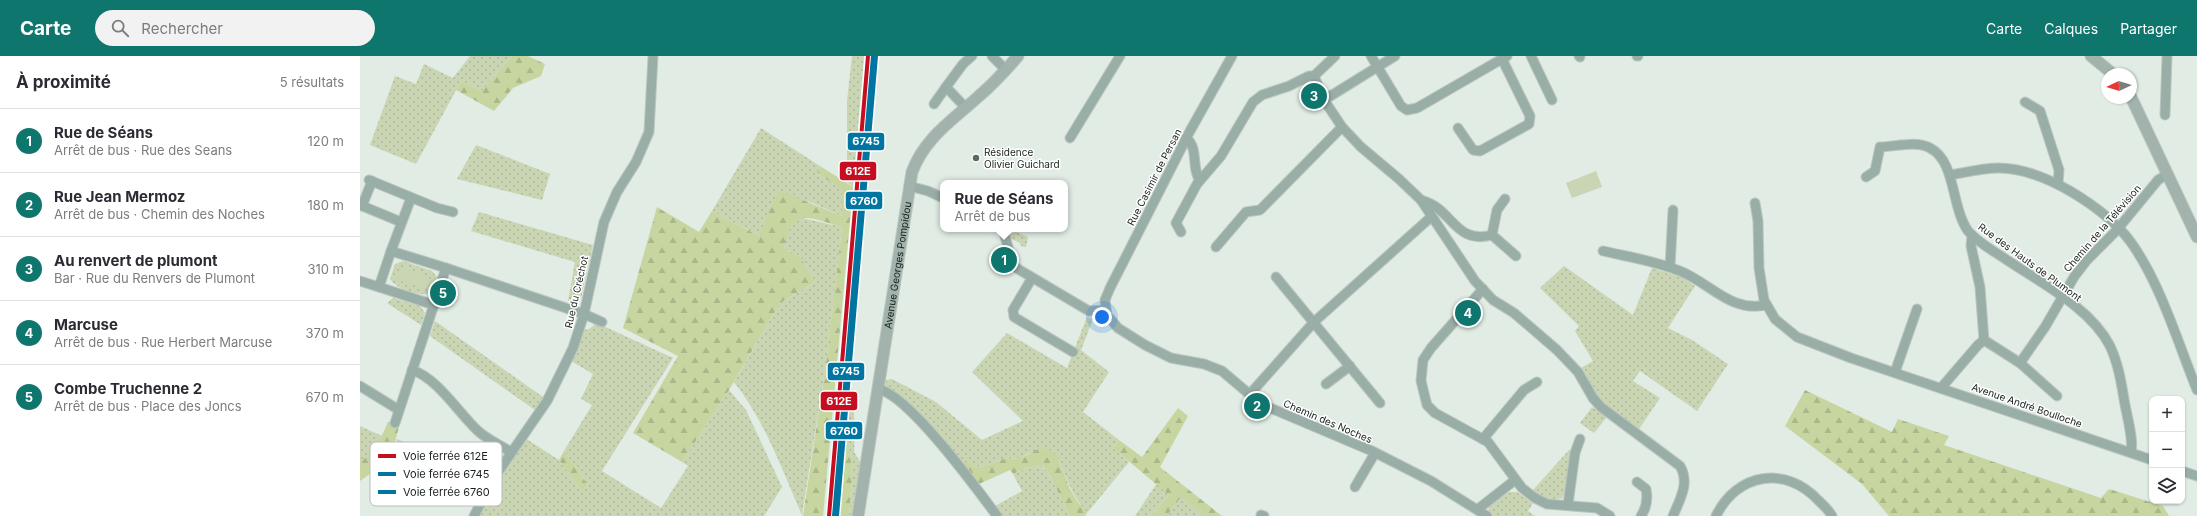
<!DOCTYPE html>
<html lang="fr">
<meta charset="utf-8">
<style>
:root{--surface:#fff;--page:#f2f2f3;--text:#2b2b33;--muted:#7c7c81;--line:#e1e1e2;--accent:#0f766e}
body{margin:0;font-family:Inter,sans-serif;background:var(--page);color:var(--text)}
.controls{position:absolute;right:12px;bottom:12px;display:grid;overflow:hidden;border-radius:8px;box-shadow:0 1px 3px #0004}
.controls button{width:36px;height:36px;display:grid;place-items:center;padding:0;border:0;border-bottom:1px solid var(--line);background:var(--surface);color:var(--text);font:20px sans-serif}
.compass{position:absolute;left:1741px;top:12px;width:36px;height:36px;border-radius:50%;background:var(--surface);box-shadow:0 1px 3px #0004;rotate:266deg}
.you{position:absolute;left:742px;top:261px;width:14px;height:14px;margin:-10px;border:3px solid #fff;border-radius:50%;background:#1a73e8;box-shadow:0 0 0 6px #1a73e833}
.badge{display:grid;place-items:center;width:26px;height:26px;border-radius:50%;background:var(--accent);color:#fff;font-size:13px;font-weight:700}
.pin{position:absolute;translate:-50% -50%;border:2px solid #fff;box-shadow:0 1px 4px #0006}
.popup{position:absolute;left:580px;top:124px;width:128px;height:52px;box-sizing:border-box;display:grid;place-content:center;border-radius:8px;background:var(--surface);filter:drop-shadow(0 1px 3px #0005);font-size:13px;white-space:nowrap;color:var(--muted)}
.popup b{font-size:15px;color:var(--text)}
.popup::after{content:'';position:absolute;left:50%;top:100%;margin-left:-8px;border:8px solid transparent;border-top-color:var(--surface)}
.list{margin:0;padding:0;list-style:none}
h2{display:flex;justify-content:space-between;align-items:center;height:52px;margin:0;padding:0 16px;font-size:17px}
h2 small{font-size:13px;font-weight:400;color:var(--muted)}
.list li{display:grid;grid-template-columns:26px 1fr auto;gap:12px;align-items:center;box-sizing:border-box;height:64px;padding:0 16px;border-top:1px solid var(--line)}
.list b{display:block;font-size:15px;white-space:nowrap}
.list p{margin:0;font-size:13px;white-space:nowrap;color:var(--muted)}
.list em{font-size:13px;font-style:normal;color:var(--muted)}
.icon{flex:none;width:22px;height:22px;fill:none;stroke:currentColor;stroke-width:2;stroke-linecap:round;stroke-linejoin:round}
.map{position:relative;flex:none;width:1837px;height:460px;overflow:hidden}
header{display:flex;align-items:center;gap:24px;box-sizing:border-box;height:56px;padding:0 20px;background:var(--accent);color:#fff}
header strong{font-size:19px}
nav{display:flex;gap:22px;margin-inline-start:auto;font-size:14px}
.search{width:280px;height:36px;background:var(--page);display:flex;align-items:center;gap:10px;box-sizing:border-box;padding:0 14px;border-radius:22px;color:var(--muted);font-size:15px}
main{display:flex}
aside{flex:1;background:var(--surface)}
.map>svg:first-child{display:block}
.green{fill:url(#green-dots)}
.forest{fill:url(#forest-firs)}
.pitch{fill:#cad5b4}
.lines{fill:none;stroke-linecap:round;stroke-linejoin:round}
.minor-casing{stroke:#bdc7c1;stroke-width:11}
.major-casing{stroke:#bdc7c1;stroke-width:13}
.minor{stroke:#9aaea8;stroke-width:9}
.major{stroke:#a2b2ac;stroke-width:11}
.rail-1-casing{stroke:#fff;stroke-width:7}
.rail-2-casing{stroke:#fff;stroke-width:7}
.rail-3-casing{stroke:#fff;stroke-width:7}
.rail-1{stroke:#c50e1f;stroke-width:4}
.rail-2{stroke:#0075a1;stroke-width:4}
.rail-3{stroke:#0075a1;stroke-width:4}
.poi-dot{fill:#5f6963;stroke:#fff;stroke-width:1.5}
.labels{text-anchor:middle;stroke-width:3;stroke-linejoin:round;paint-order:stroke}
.poi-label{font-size:10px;fill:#1a221d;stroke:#fff;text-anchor:start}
.street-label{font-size:10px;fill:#1a221d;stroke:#fff}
.key{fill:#fff;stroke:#babdbb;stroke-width:1}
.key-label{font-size:11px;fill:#1a221d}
.line-badge{stroke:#fff;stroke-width:1.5}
.badge-label{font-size:11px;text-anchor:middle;font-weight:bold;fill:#fff}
</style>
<header>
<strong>Carte</strong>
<div class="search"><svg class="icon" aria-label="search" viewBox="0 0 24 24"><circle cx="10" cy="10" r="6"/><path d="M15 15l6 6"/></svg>Rechercher</div>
<nav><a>Carte</a><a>Calques</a><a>Partager</a></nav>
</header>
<main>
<aside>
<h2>À proximité<small>5 résultats</small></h2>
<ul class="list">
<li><span class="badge">1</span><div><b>Rue de Séans</b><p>Arrêt de bus · Rue des Seans</p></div><em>120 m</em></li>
<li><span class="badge">2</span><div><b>Rue Jean Mermoz</b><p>Arrêt de bus · Chemin des Noches</p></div><em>180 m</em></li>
<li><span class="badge">3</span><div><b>Au renvert de plumont</b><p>Bar · Rue du Renvers de Plumont</p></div><em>310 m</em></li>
<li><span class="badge">4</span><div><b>Marcuse</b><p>Arrêt de bus · Rue Herbert Marcuse</p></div><em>370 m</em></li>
<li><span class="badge">5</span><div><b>Combe Truchenne 2</b><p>Arrêt de bus · Place des Joncs</p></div><em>670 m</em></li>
</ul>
</aside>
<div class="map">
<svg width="1837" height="460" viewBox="0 0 1837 460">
<defs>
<pattern id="green-dots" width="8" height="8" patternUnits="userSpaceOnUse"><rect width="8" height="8" fill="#cad5b4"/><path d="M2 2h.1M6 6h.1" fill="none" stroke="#adb79a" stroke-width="1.8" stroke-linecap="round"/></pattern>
<pattern id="forest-firs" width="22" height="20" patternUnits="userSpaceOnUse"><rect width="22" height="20" fill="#c7d5a0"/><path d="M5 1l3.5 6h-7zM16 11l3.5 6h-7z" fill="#aab789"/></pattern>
</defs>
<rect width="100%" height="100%" fill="#e0ece4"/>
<g class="green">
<polygon points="110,0 152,0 122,35 101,25 56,108 10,89 35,20 56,28 64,8 93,22"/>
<polygon points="492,0 504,0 493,131 487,126 487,45"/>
<polygon points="401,72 460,110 457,117 482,134 482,160 448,145 399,180 352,155"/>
<polygon points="116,89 190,118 182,144 97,123"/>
<polygon points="119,156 233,189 221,242 211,247 208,245 215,206 111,175"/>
<path d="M 442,162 L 482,171 L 466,308 L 442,459 C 422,414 405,365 374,326 L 420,247 L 455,226 L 440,200 L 424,193 C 427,179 428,167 442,162 Z"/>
<polygon points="656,176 668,181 666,191 661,190 659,186 651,183 650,178"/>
<path d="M 43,205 L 72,215 L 77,221 L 72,237 C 59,241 38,234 30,223 L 35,208 Z"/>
<polygon points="1204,210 1273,259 1292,212 1322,221 1335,230 1308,272 1332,284 1368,308 1337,355 1280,315 1273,325 1300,342 1279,373 1236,341 1221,312 1233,305 1215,275 1219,270 1180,232"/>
<polygon points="33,242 60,250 65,257 61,269 27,247"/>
<path d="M 727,261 L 733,263 L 721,294 L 749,316 L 723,356 L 759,384 L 753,392 L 769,406 L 727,457 C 712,440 706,421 697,400 L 669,397 L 661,402 L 644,403 L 622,411 L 601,409 L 525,332 L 526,324 L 532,323 L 576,346 L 622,384 L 663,365 L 612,316 L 647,277 L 707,312 Z"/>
<polygon points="75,265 183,341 175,354 70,280"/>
<polygon points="237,267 313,302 242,415 301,452 328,410 322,406 369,334 386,354 422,431 404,460 116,460 134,426 165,382 199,404 222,435 228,429 204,395 232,349 221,343 233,318 211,305 222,274 229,273"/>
<polygon points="489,309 495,371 494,396 501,407 493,460 489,460 492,421 490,394 481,391"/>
<polygon points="1232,351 1247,361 1234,377 1220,367"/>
<polygon points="0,370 22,380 12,396 0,406"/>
<polygon points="37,383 130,423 121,445 34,393"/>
<path d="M 1209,394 L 1211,395 C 1210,409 1210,430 1202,442 L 1192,444 L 1174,437 L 1172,435 Z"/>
<polygon points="681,409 688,416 710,460 643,460 635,450 662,435 653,418 666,412"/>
<polygon points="797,427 809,439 792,460 775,460"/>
<polygon points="1149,436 1157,436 1173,447 1168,455 1175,460 1132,460 1128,456 1129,450"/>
<polygon points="821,440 844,460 810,460 807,458"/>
</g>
<g class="forest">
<polygon points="152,0 168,0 185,8 181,20 153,32 134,55 96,34 101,25 122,35"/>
<path d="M 460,110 L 493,131 L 463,460 L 443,460 L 466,308 L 482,171 C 447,161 433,150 424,193 L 440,200 L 455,226 L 420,247 L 369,334 L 322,406 L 273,377 L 318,300 L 263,272 L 297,151 L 339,176 L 352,155 L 399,180 L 418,134 L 482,160 L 482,134 L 457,117 Z"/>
<polygon points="1445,334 1532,376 1538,363 1589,380 1584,389 1741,442 1749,433 1803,450 1809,460 1529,460 1502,428 1425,370"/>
<polygon points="818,352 828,360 800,411 862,460 844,460 821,441 808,458 810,460 792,460 809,439 753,392 759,384 782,401"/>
<path d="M 28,366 L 39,370 C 33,400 24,408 0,425 L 0,406 C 14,395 22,381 28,366 Z"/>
<polygon points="481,391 490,394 492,421 489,460 476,460"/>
<polygon points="680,392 690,394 697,400 710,433 717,445 727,457 725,460 710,460 688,416 682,409 666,412 653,418 650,414 619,428 601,409 608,405 612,410 622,411 644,403 661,402"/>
<polygon points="204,395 228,429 222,435 199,404"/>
</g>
<g class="pitch">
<polygon points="1236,115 1242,131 1212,142 1206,127"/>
<polygon points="43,211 69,220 70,226 66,233 37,224 38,216"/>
</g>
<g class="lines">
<defs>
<g id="minor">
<polyline points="632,0 646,14"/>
<polyline points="872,0 830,75 750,232 745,244 747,259 758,272 785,289 811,302 844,308 862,315 901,348 1012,395 1071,425 1127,460"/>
<polyline points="1011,0 1041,50 1047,54 1057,52 1147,0"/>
<polyline points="1171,0 1192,44"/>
<polyline points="1219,0 1220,1"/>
<polyline points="1277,0 1278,0"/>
<path d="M 954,20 L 964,44 L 982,71 L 1001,91 L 1039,123 L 1061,144 L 1115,225 L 1133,244 L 1154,257 L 1197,294 L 1218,316 L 1233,342 L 1241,351 L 1320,410 C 1330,427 1320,443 1313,460"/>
<polyline points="954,20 975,0"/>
<polyline points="964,44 1035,0"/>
<polyline points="1665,46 1680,55 1699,114 1698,128"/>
<polyline points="574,48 586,31"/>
<polyline points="606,52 586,31 603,8 612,0"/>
<polyline points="1805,59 1807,0"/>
<polyline points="1098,72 1113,94 1120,95 1169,68 1170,60 1142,3"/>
<polyline points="710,82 760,0"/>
<path d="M 826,82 C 839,91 831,113 840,124"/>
<path d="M 1591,119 C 1607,116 1623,112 1639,112 C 1663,112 1689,123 1710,135 C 1732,148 1755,165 1770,185 C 1800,226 1818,287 1837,334"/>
<path d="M 1506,121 L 1515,115 L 1520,91 C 1535,91 1556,84 1570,92 C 1596,105 1591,151 1608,175 C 1618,187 1634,195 1647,204 C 1681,227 1731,252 1750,290 C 1758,307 1761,325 1764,343 C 1766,357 1774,383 1771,396"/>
<polyline points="9,124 77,152 93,156"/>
<polyline points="549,130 568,135 583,142"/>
<polyline points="1145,143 1137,154 1132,179 1156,200"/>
<path d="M 1061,144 C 1093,152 1094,189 1132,179"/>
<polyline points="1395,147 1398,165 1399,212 1404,244 1415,263 1437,281 1491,302 1792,404"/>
<polyline points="0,149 41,166"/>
<polyline points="2,150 12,125"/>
<polyline points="643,173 653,209 658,213 729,255 745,254"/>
<polyline points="821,176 816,167 837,128 861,100 893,46 902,39 929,30 949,20 954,20"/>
<polyline points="1612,179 1611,190 1620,231 1624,284"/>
<polyline points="856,191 886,156 900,154 982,71"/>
<polyline points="31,195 51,142"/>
<path d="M 1243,195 C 1269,201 1296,205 1320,215 C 1350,227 1371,257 1406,249"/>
<polyline points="1310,211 1313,154"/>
<polyline points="86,212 224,258 242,266"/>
<polyline points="916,221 1020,347"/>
<polyline points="672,222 653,254 654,261 713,296"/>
<polyline points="0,225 19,231"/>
<polyline points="1123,233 1071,292 1063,304 1061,325 1067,349 1075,357 1128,386 1162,432 1175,442 1187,448 1237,452 1250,460"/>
<polyline points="1624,284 1660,307 1697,340"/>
<polyline points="1660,307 1685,271 1714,221 1727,204 1756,175 1798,124 1808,118"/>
<path d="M 52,314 C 76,321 99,357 117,374 C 126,383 140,389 151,396"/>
<polyline points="1535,316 1557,253"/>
<polyline points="966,328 990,310"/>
<polyline points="0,330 39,354"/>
<polyline points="1581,332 1618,289 1624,284"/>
<path d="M 518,333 C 549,339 617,433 637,460"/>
<polyline points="890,338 954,266 1071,161"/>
<polyline points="35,367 86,212 31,195 19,231 74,249"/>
<polyline points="1123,383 1164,334 1177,326"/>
<polyline points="1822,415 1837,420"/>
<path d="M 1277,426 L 1286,433 C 1288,443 1287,451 1281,460"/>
<polyline points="995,431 1015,397"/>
<polyline points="1208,448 1215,397 1220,383"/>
<polyline points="1118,453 1155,424"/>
<polyline points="901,459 904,460"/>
<polyline points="114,460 134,422 187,345 213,292 224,258 244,166 257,136 276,106 289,76 293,0"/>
<path d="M 1356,460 C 1377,417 1425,409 1458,444 C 1463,449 1469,454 1472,460"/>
</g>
<g id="major">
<polyline points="1731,0 1753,18"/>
<polyline points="1771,41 1837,181"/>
<path id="s1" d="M 498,460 L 552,116 C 565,81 593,64 619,40 C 633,28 646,14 658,0"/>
</g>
</defs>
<use href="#minor" class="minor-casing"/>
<use href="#major" class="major-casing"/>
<use href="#minor" class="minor"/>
<use href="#major" class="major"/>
<defs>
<polyline id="rail-1" points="469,460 508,0"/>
<polyline id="rail-2" points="474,460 513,0"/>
<polyline id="rail-3" points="477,460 516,0"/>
</defs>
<use href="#rail-1" class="rail-1-casing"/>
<use href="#rail-2" class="rail-2-casing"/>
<use href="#rail-3" class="rail-3-casing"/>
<use href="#rail-1" class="rail-1"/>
<use href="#rail-2" class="rail-2"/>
<use href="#rail-3" class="rail-3"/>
</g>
<circle class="poi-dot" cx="616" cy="102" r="4"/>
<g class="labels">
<g class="poi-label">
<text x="624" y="100">Résidence<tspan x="624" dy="12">Olivier Guichard</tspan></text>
</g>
<g class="street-label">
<text transform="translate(794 121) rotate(-63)" y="4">Rue Casimir de Persan</text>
<text transform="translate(1742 172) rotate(-49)" y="4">Chemin de la Télévision</text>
<text transform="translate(1670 206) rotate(36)" y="4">Rue des Hauts de Plumont</text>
<text dy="4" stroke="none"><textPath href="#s1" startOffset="254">Avenue Georges Pompidou</textPath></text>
<text transform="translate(216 236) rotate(-77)" y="4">Rue du Créchot</text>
<text transform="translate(1667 349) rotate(19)" y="4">Avenue André Boulloche</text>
<text transform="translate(968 365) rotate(23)" y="4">Chemin des Noches</text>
</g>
</g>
<rect x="10" y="386" width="132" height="64" rx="6" class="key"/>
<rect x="18" y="398" width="18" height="4" fill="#c50e1f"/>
<rect x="18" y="416" width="18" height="4" fill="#0075a1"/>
<rect x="18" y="434" width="18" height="4" fill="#0075a1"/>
<g class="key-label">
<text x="43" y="404">Voie ferrée 612E</text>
<text x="43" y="422">Voie ferrée 6745</text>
<text x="43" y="440">Voie ferrée 6760</text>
</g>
<g class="line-badge">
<rect x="487" y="76" width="38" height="19" rx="4" fill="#0075a1"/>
<rect x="479" y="105" width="38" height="20" rx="4" fill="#c50e1f"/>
<rect x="485" y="135" width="38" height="19" rx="4" fill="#0075a1"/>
<rect x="467" y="306" width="38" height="19" rx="4" fill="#0075a1"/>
<rect x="460" y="335" width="38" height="20" rx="4" fill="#c50e1f"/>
<rect x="465" y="365" width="38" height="19" rx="4" fill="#0075a1"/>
</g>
<g class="badge-label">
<text x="506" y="89">6745</text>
<text x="498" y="119">612E</text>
<text x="504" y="149">6760</text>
<text x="486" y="319">6745</text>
<text x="479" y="349">612E</text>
<text x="484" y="379">6760</text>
</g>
</svg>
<div class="controls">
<button>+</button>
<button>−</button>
<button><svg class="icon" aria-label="layers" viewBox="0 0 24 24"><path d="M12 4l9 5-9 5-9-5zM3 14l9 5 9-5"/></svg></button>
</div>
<svg class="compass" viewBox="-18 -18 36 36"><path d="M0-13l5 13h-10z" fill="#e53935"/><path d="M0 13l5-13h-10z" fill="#7c7c81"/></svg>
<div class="you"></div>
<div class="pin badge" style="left:644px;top:204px">1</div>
<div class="popup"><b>Rue de Séans</b>Arrêt de bus</div>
<div class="pin badge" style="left:897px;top:350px">2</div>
<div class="pin badge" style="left:954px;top:40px">3</div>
<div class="pin badge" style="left:1108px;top:257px">4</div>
<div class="pin badge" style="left:83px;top:237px">5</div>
</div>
</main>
